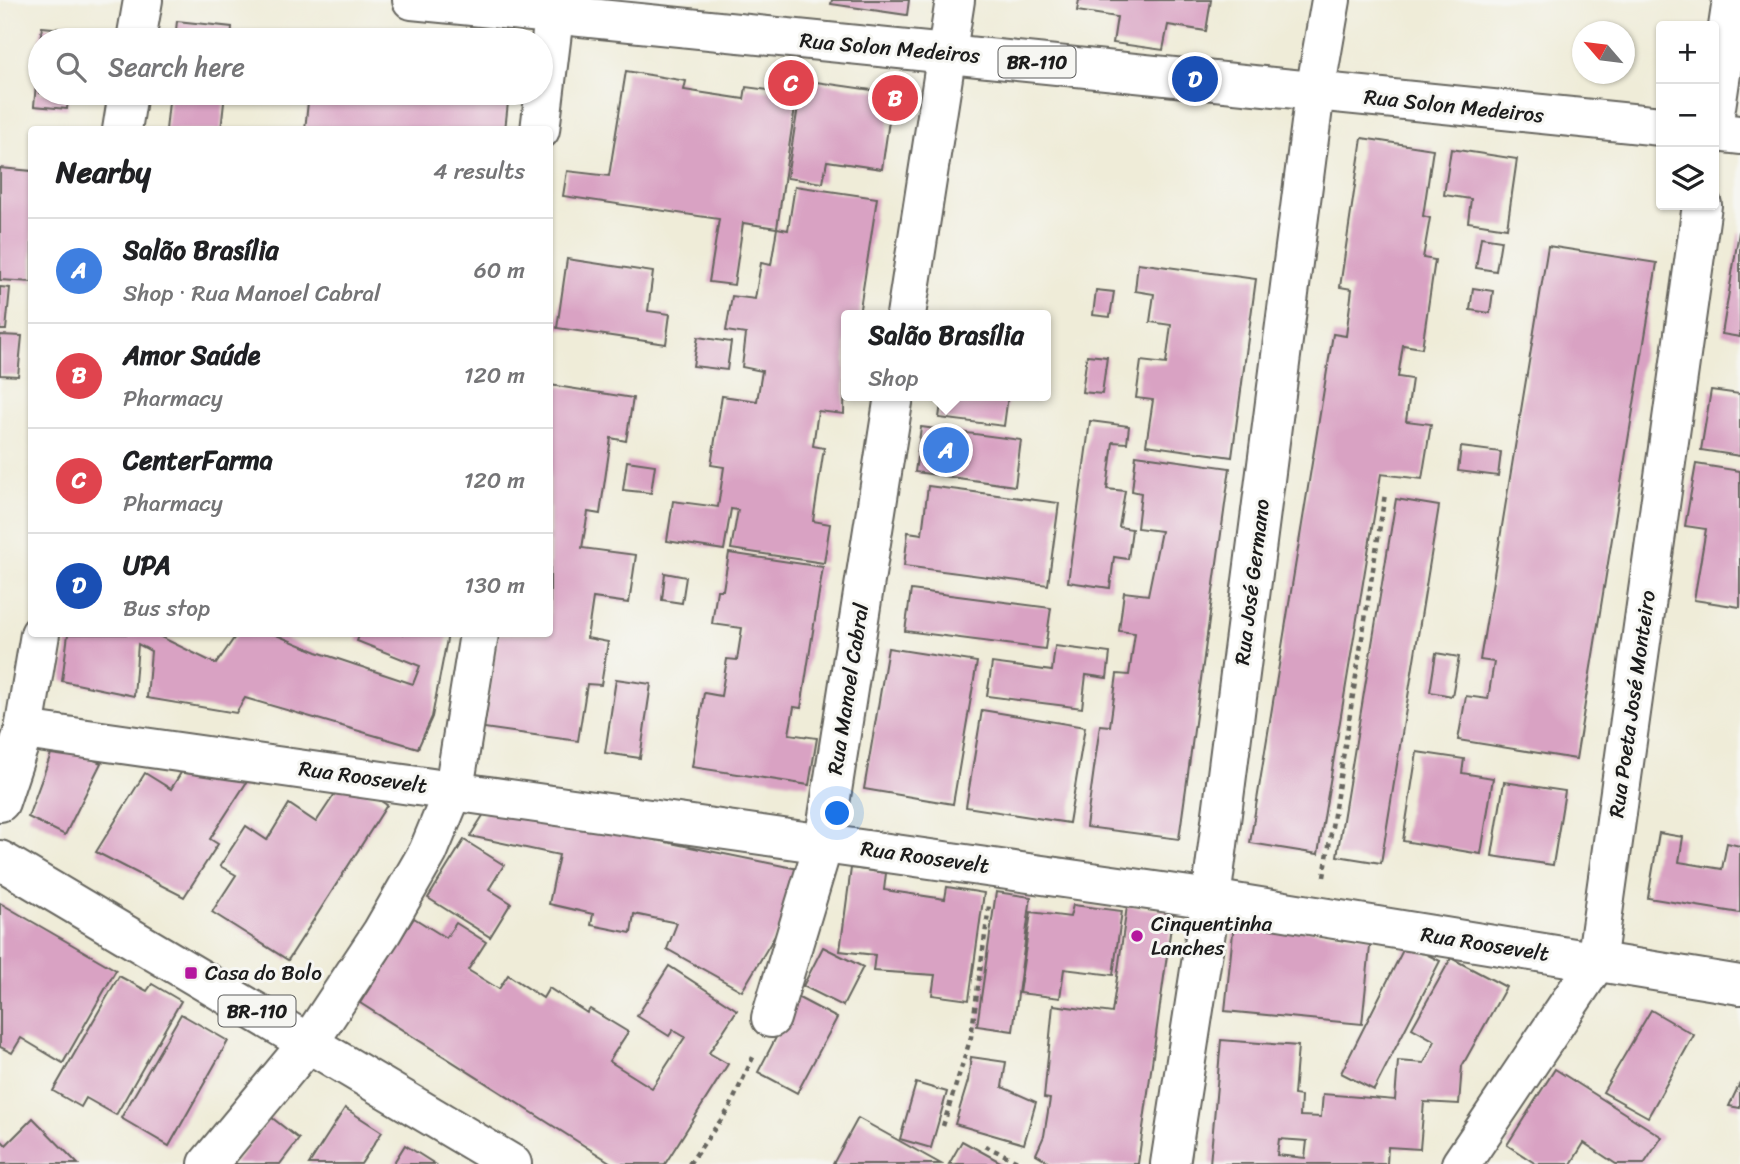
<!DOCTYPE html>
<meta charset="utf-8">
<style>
:root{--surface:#fff;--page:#f2f2f2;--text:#202124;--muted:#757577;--line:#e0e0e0;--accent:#b5179e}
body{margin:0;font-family:Sriracha,sans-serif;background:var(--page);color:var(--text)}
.controls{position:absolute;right:21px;top:21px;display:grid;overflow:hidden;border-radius:7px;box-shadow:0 2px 5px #0004}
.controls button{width:63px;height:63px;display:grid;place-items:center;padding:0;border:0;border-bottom:2px solid var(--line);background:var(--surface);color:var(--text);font:35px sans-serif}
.compass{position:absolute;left:1572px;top:21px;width:63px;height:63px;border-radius:50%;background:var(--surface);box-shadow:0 2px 5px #0004;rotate:298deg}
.you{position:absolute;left:838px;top:814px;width:24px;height:24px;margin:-18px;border:5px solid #fff;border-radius:50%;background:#1a73e8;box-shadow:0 0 0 10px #1a73e833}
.badge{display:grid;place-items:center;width:46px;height:46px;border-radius:50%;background:var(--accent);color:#fff;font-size:23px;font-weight:700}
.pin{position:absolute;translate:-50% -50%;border:4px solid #fff;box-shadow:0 2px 7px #0006}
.popup{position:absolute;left:841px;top:310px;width:210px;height:91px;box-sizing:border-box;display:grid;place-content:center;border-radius:7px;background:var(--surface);filter:drop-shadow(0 2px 5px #0005);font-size:23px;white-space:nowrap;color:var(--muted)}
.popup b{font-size:26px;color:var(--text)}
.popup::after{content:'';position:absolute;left:50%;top:100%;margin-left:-14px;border:14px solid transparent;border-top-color:var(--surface)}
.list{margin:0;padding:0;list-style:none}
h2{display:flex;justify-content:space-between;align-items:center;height:91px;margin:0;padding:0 28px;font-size:30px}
h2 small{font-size:23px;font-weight:400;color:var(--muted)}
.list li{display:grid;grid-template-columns:46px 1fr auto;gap:21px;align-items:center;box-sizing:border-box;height:105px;padding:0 28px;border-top:2px solid var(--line)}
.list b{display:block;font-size:26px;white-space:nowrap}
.list p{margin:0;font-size:23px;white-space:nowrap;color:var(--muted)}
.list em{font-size:23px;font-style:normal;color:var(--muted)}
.icon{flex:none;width:38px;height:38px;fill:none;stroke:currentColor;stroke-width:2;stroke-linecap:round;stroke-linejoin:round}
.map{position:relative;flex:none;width:1740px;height:1164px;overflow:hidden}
.search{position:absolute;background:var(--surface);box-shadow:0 2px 5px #0004;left:28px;top:28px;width:525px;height:77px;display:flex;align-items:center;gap:18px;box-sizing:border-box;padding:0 24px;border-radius:38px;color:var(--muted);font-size:26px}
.panel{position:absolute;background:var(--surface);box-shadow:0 2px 5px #0004;left:28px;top:126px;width:525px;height:511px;border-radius:7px}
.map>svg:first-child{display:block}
.building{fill:#d9a2c3;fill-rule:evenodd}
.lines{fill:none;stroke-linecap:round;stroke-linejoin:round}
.minor-casing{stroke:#66655e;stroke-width:42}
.major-casing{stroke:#66655e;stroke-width:42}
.path{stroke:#66655e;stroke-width:4.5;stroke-dasharray:5 5;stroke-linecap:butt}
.minor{stroke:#fff;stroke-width:38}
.major{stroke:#fff;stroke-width:38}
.poi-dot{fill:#b5179e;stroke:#f6f6f2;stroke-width:2.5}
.labels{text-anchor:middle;stroke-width:6;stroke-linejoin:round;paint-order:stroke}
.shield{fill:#f6f6f2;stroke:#5d5d5c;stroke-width:2}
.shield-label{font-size:19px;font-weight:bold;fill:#1c1c1c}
.street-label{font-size:21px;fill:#1c1c1c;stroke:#f6f6f2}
.poi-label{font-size:21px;fill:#1c1c1c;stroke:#f6f6f2;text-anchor:start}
</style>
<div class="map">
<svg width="1740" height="1164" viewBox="0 0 1740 1164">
<rect width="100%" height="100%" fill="#f6f6f2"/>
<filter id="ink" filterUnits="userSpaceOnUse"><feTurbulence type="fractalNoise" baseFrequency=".0143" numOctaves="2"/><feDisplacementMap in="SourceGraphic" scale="14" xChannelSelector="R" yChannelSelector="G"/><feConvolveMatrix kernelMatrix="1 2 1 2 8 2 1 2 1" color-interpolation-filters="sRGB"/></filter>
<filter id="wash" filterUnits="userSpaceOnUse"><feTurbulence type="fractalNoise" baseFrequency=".00686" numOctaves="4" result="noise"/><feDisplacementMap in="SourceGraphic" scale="28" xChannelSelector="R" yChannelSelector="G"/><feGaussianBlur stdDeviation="1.57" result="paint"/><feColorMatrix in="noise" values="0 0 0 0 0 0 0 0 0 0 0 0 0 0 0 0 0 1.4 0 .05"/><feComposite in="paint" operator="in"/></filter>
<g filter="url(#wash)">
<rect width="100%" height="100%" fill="#efecd8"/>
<g id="blocks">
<g class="building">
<polygon points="832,0 909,0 907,15 831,4"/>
<polygon points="1079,0 1211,0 1206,31 1168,25 1163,50 1113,43 1117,17 1077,11"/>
<polygon points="177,21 232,27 231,40 175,40"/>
<polygon points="42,27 74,30 73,40 40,40"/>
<polygon points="315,33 368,38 367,40 315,40"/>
<polygon points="38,62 40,93 69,93 67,109 34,106"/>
<polygon points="626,71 686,81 684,90 744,99 746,87 797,94 777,228 743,223 734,285 709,282 719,219 563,196 567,171 609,176"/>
<polygon points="802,80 893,93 882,169 827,161 823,183 787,178"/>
<polygon points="170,93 225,93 221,130 166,130"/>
<polygon points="309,93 509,93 505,130 305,130"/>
<polygon points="1362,138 1433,149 1423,216 1430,218 1423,258 1435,260 1422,348 1403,345 1398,377 1412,379 1406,421 1431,424 1422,479 1381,474 1318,854 1250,843 1333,334 1346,336 1352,289 1340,287"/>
<polygon points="1451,149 1517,159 1507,228 1468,222 1471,199 1444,195"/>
<polygon points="0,168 32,171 32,282 0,280"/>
<polygon points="795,186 877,198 859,315 846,315 844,414 818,411 813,446 824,448 813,521 830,524 824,563 731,549 738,510 731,509 724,550 667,541 673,501 718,507 724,467 711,465 722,396 757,401 762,371 742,367 746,334 726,331 732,296 755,299 761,263 771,265 777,228 788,230"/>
<polygon points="1739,232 1740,232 1740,337 1722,334"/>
<polygon points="1481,237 1501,240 1496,271 1476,268"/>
<polygon points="1548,246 1657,263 1576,759 1458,740 1466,696 1488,699 1494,662 1480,660"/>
<polygon points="567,259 653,272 648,311 670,314 666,344 557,328"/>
<polygon points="1138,263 1256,279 1232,457 1146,445 1153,400 1136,398 1141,361 1166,364 1171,325 1150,322 1154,294 1135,291"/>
<polygon points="0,287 10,288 6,330 0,330"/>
<polygon points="1473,288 1493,291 1490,313 1470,310"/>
<polygon points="1096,290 1114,292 1110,317 1093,315"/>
<polygon points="0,335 22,336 18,376 0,375"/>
<polygon points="698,337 731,342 727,370 693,366"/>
<polygon points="1087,355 1107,357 1102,394 1082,392"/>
<polygon points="550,385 633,398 626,441 611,438 600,514 588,512 582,548 636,555 629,603 593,598 587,638 608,642 601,685 587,684 578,741 484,728 498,634 550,634"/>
<polygon points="1711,390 1740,394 1740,456 1701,450"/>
<polygon points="942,396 1008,396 1004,426 939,418"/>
<polygon points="1090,421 1129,426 1127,443 1113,442 1107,489 1125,491 1119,527 1132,529 1128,559 1114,557 1110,588 1068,582"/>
<polygon points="921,427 1021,440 1015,486 915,472"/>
<polygon points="1461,447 1501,452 1498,476 1458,471"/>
<polygon points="1136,455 1230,468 1179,839 1086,827 1100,725 1110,726 1117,674 1129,675 1135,633 1119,631 1124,592 1148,595 1161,531 1137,528 1141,493 1132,491"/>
<polygon points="627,461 655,465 651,493 623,490"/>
<polygon points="1696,464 1740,471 1740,607 1694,600 1706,529 1685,526"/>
<polygon points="928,486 1059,503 1048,585 904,566 908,532 922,534"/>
<polygon points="1396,499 1439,506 1381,863 1337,856"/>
<polygon points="729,553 823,567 801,708 794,707 789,734 817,738 809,785 692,767 704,693 721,696 727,659 737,660 742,628 712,624 717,590 723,590"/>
<polygon points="665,573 686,577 682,603 662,600"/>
<polygon points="911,590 1051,608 1045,649 905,631"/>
<polygon points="68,634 155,634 216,664 237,634 274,634 317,652 413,684 420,666 357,641 359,636 355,634 448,634 432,717 418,748 245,698 236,713 147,698 151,651 138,644 134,696 62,681"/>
<polygon points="1055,646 1110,653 1107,678 1086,675 1082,708 987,696 992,663 1052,671"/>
<polygon points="888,648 977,662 953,804 864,789"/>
<polygon points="1436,653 1459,657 1452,696 1430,692"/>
<polygon points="616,679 651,684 640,758 605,753"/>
<polygon points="982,710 1085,727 1069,823 966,807"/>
<polygon points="55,743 101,763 65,835 28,817"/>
<polygon points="1417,752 1464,759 1462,773 1493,778 1481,854 1403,841"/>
<polygon points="182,771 250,777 210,839 218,844 184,897 96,852 145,773 171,789"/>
<polygon points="1504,782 1565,791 1553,865 1492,856"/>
<polygon points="340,786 363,790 387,805 288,960 212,912 236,875 220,866 246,826 267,840 289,804 316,822"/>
<polygon points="489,806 798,869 788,914 742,991 667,949 677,923 634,914 631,933 591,925 593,914 549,904 559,855 470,836"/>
<polygon points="1659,833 1683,837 1679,862 1722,869 1727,843 1740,846 1740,913 1648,898"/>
<polygon points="464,840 504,865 489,889 511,903 490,937 428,898"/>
<polygon points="851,868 886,873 884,890 945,899 947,887 984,893 969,1000 932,995 935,975 873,971 875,955 840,951"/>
<polygon points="996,892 1031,897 1013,1031 977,1026"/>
<polygon points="0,903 116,970 63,1063 21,1038 12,1053 0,1047"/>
<polygon points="1073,905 1122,911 1113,975 1064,969 1060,998 1019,993 1031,912 1070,917"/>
<polygon points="1127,906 1173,912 1138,1164 1053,1164 1036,1154 1044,1136 1050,1099 1044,1098 1053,1005 1112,1013"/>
<polygon points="414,918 446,938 456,923 486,942 468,970 499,989 508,975 543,998 549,988 587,1013 590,1009 628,1032 609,1061 652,1088 685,1037 673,1030 669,1036 637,1016 669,966 737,1010 709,1053 728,1064 665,1164 613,1164 360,1003"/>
<polygon points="1234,923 1371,937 1362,1024 1225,1011"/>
<polygon points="1406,944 1440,961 1374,1090 1341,1073"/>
<polygon points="823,947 863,967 843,1006 803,986"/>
<path d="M 1451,958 L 1506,987 L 1462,1066 L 1459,1104 L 1424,1102 L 1420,1149 L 1388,1147 L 1387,1164 L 1210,1164 L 1221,1040 L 1298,1046 L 1294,1095 L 1301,1096 L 1300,1116 L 1321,1117 L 1323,1094 L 1395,1100 L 1398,1061 L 1424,1063 L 1435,1041 L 1412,1028 ZM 1279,1139 L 1307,1141 L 1305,1158 L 1277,1155 Z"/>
<polygon points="119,976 147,991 152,984 181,1001 116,1115 86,1098 81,1107 53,1091"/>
<polygon points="797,997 837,1018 797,1093 758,1072"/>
<polygon points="1651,1010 1694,1035 1648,1117 1603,1092"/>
<polygon points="181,1014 228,1041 169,1146 121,1118"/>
<polygon points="971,1057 1006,1062 1002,1087 1036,1102 1024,1144 955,1124 968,1081"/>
<polygon points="1555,1069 1662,1137 1644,1164 1616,1164 1584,1143 1571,1164 1536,1164 1507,1145"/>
<polygon points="916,1083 947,1092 931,1148 900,1139"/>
<polygon points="1740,1083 1740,1108 1729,1106"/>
<polygon points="345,1108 382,1132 361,1164 309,1164"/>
<polygon points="271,1117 299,1139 280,1164 234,1164"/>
<polygon points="33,1118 78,1164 0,1164 0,1139 6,1145"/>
<polygon points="858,1118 941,1164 833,1164"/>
<polygon points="962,1141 1004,1164 949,1164"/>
<polygon points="405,1145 435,1164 393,1164"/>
</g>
</g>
</g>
<g filter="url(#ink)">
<use href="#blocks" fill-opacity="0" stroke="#66655e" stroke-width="2"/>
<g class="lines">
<defs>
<g id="minor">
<polyline points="136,40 143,0"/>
<polyline points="1714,121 1732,0"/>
<polyline points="122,130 128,93"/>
<polyline points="540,130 556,0"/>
<polyline points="906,315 955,0"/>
<polyline points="24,730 1211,899 1740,985"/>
<polyline points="0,802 24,730 40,634"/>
<polyline points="771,1018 824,842 894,396"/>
<polyline points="208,1164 310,1041 382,932 428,852 454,789 479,634"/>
<polyline points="1170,1164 1211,899 1315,92 1331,0"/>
<polyline points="1461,1164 1596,963 1702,205"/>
</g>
<g id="major">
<polyline points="412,0 1661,126"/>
<polyline points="1714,132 1740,135"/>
<polyline points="0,860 512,1164"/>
</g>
</defs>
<use href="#minor" class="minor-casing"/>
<use href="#major" class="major-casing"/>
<g class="path">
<polyline points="1324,877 1385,494"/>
<polyline points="943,1126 971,1037 989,906"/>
<polyline points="985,1146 1024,1164"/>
<polyline points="689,1164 729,1109 755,1053"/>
</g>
<use href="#minor" class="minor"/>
<use href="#major" class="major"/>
</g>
</g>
<g class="poi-dot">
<circle cx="1137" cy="936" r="7"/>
<rect x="184" y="966" width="14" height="14" rx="3.5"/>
</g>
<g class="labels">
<g class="shield">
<rect x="998.5" y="46.5" width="77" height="31" rx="5"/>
<rect x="218.5" y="995.5" width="77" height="31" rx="5"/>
</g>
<g class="shield-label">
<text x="1037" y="69">BR-110</text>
<text x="257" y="1018">BR-110</text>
</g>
<g class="street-label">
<text transform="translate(890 48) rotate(5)" y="7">Rua Solon Medeiros</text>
<text transform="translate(1454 106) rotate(6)" y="7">Rua Solon Medeiros</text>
<text transform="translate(1252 582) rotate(-83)" y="7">Rua José Germano</text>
<text transform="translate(848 689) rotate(-81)" y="7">Rua Manoel Cabral</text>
<text transform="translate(1632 704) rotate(-82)" y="7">Rua Poeta José Monteiro</text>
<text transform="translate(363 777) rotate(8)" y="7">Rua Roosevelt</text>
<text transform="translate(925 857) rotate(8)" y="7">Rua Roosevelt</text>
<text transform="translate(1485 944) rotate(9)" y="7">Rua Roosevelt</text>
</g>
<g class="poi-label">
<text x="1151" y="931">Cinquentinha<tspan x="1151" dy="24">Lanches</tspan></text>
<text x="205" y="980">Casa do Bolo</text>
</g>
</g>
</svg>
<div class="controls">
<button>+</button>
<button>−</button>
<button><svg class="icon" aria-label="layers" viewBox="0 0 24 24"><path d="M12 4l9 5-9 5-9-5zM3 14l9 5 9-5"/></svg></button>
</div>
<svg class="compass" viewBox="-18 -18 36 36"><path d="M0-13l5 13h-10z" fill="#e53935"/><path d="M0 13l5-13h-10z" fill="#757577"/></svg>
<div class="you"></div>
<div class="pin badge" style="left:946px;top:450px;background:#3f7fe0">A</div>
<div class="popup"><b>Salão Brasília</b>Shop</div>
<div class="pin badge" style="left:895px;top:98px;background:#e0444e">B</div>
<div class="pin badge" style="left:791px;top:83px;background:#e0444e">C</div>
<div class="pin badge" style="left:1195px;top:79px;background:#1a4fb4">D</div>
<div class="search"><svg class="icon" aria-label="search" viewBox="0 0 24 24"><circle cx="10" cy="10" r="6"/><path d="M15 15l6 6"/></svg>Search here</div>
<section class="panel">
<h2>Nearby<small>4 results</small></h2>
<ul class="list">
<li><span class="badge" style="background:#3f7fe0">A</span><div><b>Salão Brasília</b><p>Shop · Rua Manoel Cabral</p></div><em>60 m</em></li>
<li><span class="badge" style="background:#e0444e">B</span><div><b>Amor Saúde</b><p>Pharmacy</p></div><em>120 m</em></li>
<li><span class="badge" style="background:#e0444e">C</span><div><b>CenterFarma</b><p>Pharmacy</p></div><em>120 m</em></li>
<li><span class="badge" style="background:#1a4fb4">D</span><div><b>UPA</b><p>Bus stop</p></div><em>130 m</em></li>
</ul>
</section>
</div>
